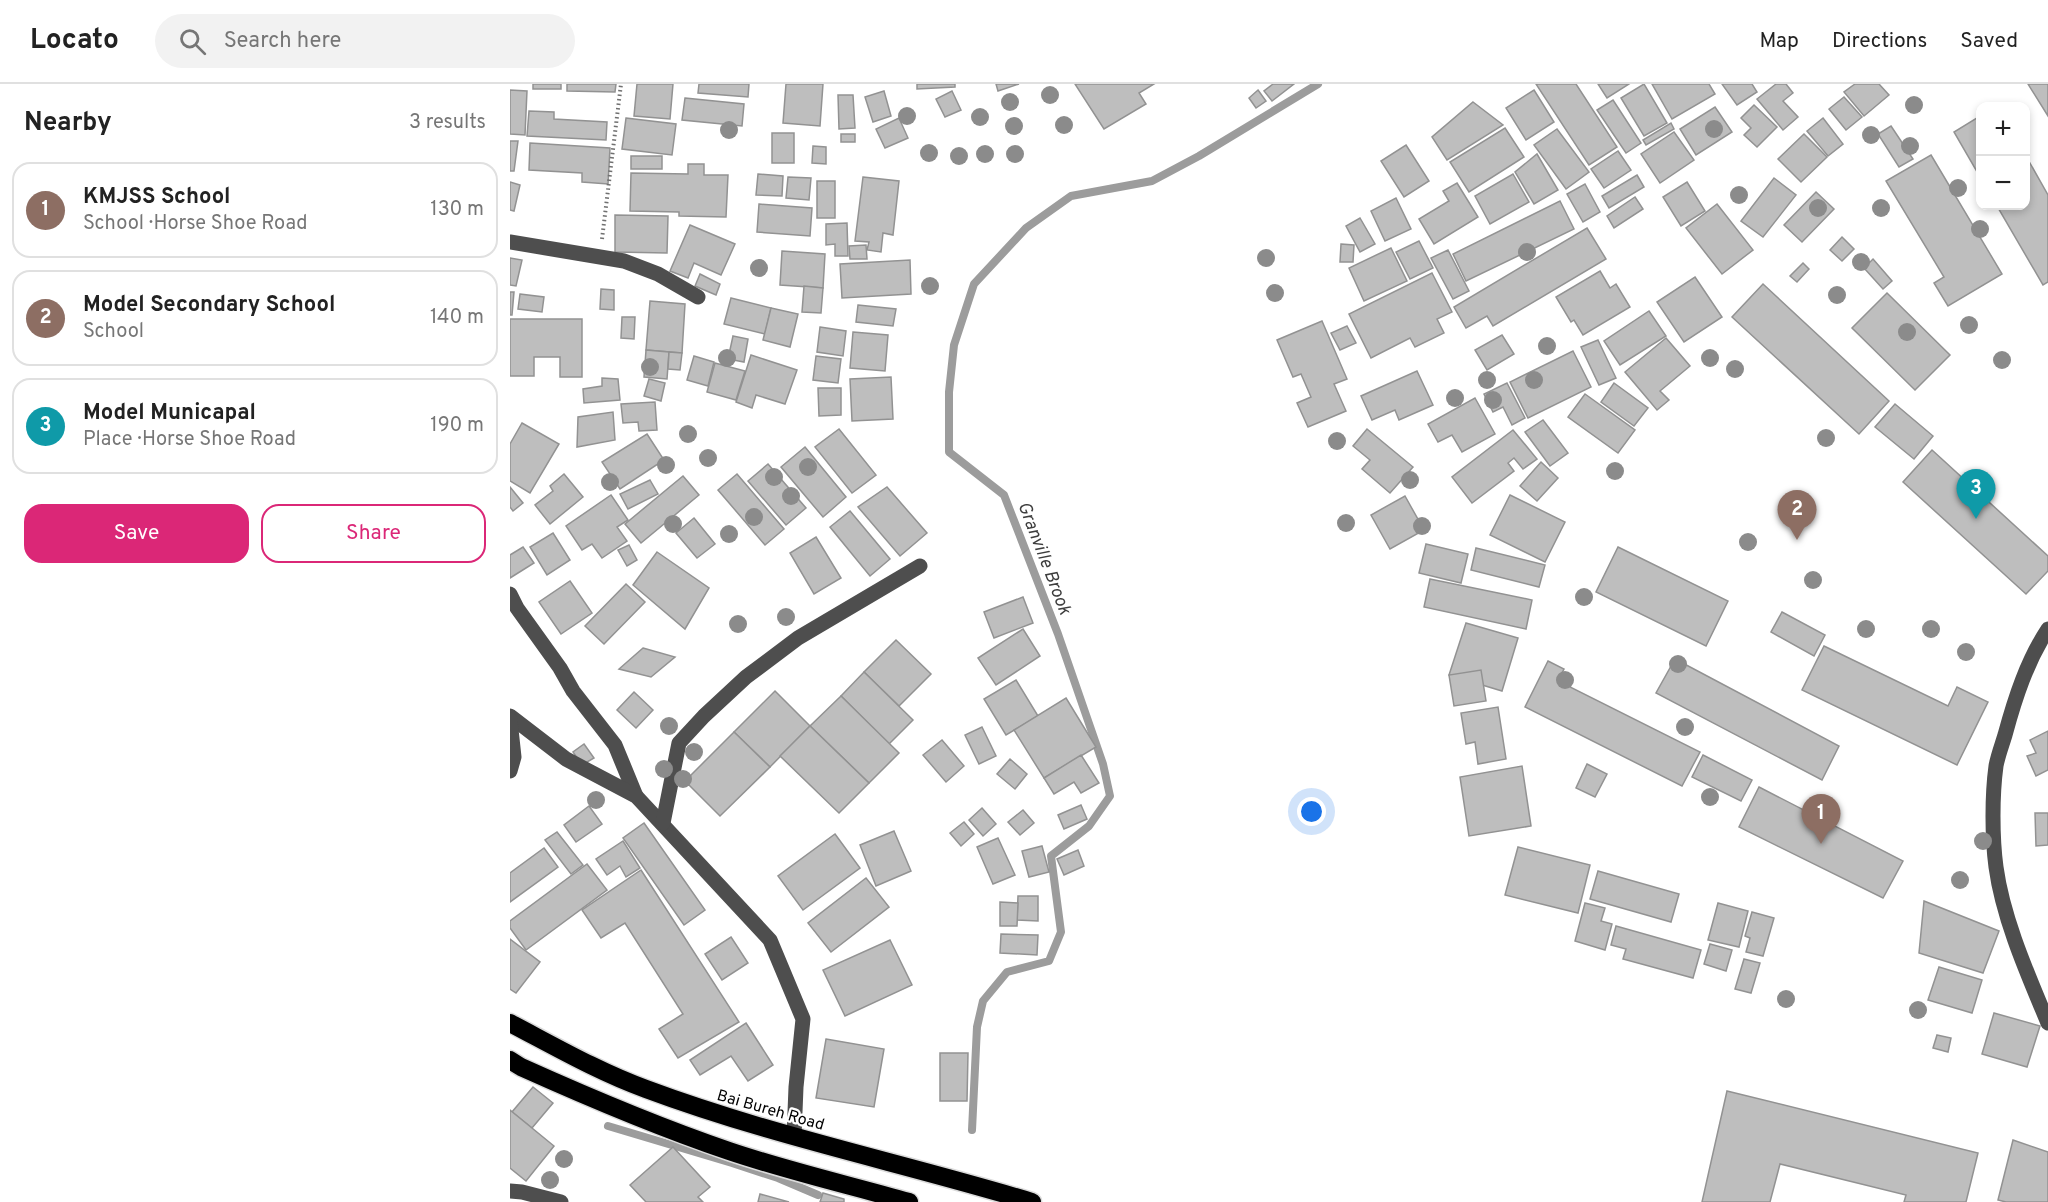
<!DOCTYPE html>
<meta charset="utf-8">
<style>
:root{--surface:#fff;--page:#f2f2f2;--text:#222;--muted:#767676;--line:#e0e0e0;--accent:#db2777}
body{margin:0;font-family:Overpass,sans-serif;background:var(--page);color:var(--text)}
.controls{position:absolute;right:18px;top:18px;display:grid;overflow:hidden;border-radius:12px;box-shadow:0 3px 9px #0003}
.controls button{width:54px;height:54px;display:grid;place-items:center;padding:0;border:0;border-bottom:2px solid var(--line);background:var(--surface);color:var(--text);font:30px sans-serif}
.you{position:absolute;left:802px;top:728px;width:21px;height:21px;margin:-15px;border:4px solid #fff;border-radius:50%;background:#1a73e8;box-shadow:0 0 0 9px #1a73e833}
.badge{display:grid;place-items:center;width:39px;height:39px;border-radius:50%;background:var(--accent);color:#fff;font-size:20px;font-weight:700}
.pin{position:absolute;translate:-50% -50px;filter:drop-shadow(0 2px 3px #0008)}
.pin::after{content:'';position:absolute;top:32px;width:21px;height:18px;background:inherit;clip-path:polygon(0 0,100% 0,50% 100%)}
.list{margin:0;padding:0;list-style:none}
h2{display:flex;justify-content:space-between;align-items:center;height:78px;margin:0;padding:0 24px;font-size:26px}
h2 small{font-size:20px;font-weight:400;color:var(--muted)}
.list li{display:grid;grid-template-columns:39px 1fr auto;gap:18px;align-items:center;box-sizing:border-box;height:96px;margin:0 12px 12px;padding:0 12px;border:2px solid var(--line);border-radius:18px}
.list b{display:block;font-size:22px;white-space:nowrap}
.list p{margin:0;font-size:20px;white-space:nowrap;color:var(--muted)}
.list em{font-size:20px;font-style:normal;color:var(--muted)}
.actions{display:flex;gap:12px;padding:18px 24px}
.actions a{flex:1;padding:14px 0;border:2px solid var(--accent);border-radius:18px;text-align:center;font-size:21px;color:var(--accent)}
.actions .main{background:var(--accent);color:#fff}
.icon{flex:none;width:33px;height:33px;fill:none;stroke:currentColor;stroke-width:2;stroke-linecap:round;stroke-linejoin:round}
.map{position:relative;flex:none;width:1538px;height:1118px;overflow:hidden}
header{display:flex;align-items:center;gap:36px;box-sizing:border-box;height:84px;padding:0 30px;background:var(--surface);border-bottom:2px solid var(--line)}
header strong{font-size:28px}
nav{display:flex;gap:33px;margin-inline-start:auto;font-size:21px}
.search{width:420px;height:54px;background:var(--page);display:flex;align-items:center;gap:15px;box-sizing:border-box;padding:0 21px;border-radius:33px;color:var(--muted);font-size:22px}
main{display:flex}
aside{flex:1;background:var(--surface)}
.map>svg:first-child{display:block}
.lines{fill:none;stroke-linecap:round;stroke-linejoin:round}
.stream{stroke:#9c9c9c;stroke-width:8}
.building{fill:#bebebe;stroke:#929292;stroke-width:1.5}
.highway-casing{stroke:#dbdbdb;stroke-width:21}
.path{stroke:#707070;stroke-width:4;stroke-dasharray:1.5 3;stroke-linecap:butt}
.minor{stroke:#4e4e4e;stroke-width:15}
.highway{stroke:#000;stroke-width:18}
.tree{fill:#8b8b8b}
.labels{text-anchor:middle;stroke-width:4.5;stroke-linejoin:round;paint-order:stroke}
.street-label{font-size:16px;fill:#000;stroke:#fff}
.water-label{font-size:18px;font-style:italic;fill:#3d3d3d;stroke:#fff}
</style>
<header>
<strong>Locato</strong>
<div class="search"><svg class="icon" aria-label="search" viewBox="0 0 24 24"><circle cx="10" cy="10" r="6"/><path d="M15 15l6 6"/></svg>Search here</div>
<nav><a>Map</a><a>Directions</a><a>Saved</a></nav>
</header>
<main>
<aside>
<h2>Nearby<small>3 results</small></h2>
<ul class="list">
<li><span class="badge" style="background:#8d6e63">1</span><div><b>KMJSS School</b><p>School · Horse Shoe Road</p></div><em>130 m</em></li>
<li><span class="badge" style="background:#8d6e63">2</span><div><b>Model Secondary School</b><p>School</p></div><em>140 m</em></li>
<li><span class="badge" style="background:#0f9aa8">3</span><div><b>Model Municapal</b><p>Place · Horse Shoe Road</p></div><em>190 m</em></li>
</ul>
<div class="actions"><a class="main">Save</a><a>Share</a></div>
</aside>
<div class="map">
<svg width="1538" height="1118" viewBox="0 0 1538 1118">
<rect width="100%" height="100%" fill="#fff"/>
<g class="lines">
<g class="stream">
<polyline points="98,1042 222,1079 268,1094 308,1111"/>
<polyline points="462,1046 467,943 473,917 497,888 539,877 551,848 541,772 579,742 600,712 593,680 548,550 494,411 439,368 439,308 444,261 464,200 516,144 561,112 642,97 689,72 808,0"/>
</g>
</g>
<g class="building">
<rect x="23" y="0" width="28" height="5"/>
<polygon points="57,0 106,0 105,8 57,7"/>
<polygon points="127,0 163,0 160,35 124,32"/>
<polygon points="189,0 239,0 238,13 188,9"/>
<polygon points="276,0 313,0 310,42 273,39"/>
<polygon points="407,0 445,0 445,3 407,5"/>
<polygon points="486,0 509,0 488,7"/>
<polygon points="565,0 644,0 629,9 636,20 594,45"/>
<polygon points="763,0 784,0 762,17 754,7"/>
<polygon points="1026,0 1066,0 1107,63 1079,81"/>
<polygon points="1088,0 1119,0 1097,14"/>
<polygon points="1134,0 1157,39 1134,52 1111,14"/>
<polygon points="1142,0 1199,0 1205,10 1162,35"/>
<polygon points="1212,0 1242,0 1247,8 1227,21"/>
<polygon points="1266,0 1276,0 1283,9 1273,17 1288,33 1273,46 1247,15"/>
<polygon points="1345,0 1369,0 1379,11 1354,32 1334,8"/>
<polygon points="1518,0 1538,0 1538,32"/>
<polygon points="0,6 17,7 15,51 0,50"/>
<polygon points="748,6 756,17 746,24 739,14"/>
<polygon points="1024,6 1044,38 1016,56 996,24"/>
<polygon points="374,7 381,32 363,38 355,13"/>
<polygon points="442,7 451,26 435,33 426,15"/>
<polygon points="328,11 343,11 345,44 329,45"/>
<polygon points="1334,13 1352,33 1336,46 1319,25"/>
<polygon points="175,14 234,20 232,42 172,36"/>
<polygon points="1103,16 1131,59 1116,69 1087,26"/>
<polygon points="963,18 993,41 937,76 922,53"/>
<polygon points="1244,21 1267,43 1247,63 1234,51 1241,44 1231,34"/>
<polygon points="1205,23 1222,48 1186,71 1170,45"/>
<polygon points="19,27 44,28 44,35 97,38 96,56 17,52"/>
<polygon points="1470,32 1470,93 1444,48"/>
<polygon points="116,34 166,40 162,71 112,65"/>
<polygon points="389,34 398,54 375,64 366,45"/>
<polygon points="1313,34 1333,60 1318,72 1297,47"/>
<polygon points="1161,39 1164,45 1136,61 1133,56"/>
<polygon points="1381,42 1403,75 1389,83 1368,50"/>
<polygon points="995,44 1014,73 959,108 940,78"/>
<polygon points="1047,45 1079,88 1056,105 1024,61"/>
<polygon points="1164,48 1184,76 1150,99 1131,70"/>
<rect x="262" y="49" width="22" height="30"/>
<rect x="331" y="50" width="14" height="8"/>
<polygon points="1294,50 1317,73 1291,98 1268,75"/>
<polygon points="0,57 8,57 4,87 0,87"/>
<polygon points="20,59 100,64 98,100 72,98 72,89 19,86"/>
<polygon points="896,61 919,97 894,113 871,77"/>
<polygon points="303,62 316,63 316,80 302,79"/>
<polygon points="1108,67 1121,86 1094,104 1081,85"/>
<polygon points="1027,70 1048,106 1024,120 1005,88"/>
<polygon points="1421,71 1492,190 1438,222 1424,199 1434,193 1376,97"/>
<rect x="121" y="72" width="31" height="13"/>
<polygon points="1516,72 1538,111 1538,198 1533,201 1487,122 1516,122"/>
<polygon points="178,80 194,80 194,91 218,91 216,133 169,132 169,128 120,127 121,89 178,90"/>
<polygon points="248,90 273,92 272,112 246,111"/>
<polygon points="1003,90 1019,118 980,140 965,112"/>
<polygon points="1127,91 1134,103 1099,124 1092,112"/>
<polygon points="278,93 301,94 299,116 276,114"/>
<polygon points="353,93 389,97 383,151 373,149 371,168 357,166 359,158 345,157"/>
<polygon points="1264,94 1286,111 1253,153 1231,137"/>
<rect x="307" y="97" width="18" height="37"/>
<polygon points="0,98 10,101 4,127 0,126"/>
<polygon points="1177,98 1195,127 1171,142 1153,113"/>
<polygon points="947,99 968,133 924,160 909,135 939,117 933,107"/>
<polygon points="1075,100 1090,128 1073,138 1057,110"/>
<polygon points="1306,108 1324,125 1292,158 1274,141"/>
<polygon points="1125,113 1133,125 1104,144 1097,132"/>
<polygon points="886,114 901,145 875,157 861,127"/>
<polygon points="1050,117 1064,145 956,197 943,170"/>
<polygon points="249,120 302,124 300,152 247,148"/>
<polygon points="1207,120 1243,166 1212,190 1176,144"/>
<polygon points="105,131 158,132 157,169 105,168"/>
<polygon points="850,134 865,160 850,168 836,142"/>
<polygon points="337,139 338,172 325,172 325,160 316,161 316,140"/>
<polygon points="180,141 225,160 211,191 184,179 178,194 160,187"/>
<polygon points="1077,144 1096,175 983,242 977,232 956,244 944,223"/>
<polygon points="1332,153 1344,165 1332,177 1320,166"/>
<polygon points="909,157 923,184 900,195 886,168"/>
<polygon points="831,160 844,161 843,178 830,178"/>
<polygon points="356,161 357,175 340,175 339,162"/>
<polygon points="881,164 897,197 854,217 839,184"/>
<polygon points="938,166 959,207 943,215 921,174"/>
<polygon points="272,167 315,170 313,204 270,201"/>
<polygon points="0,174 12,176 6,202 0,201"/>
<polygon points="1363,175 1382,197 1373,205 1354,184"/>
<polygon points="400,176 401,210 332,214 330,180"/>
<polygon points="1293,179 1299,185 1287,198 1280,192"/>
<polygon points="1090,187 1100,204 1106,200 1120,223 1073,251 1064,236 1061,238 1046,213"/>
<polygon points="922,189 942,228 927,235 934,249 905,263 900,254 861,274 839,230"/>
<polygon points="190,190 210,200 206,211 185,202"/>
<polygon points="1185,193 1212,233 1174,258 1147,218"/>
<polygon points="1253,200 1379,317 1349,350 1222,233"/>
<polygon points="294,202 313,204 311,229 292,228"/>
<polygon points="91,205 104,206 104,226 90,225"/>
<polygon points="0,208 4,208 2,231 0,231"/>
<polygon points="1377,209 1440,271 1405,306 1342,244"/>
<polygon points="10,210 34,213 32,228 8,225"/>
<polygon points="221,214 261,224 255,250 214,240"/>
<polygon points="140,217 175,220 172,269 136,266"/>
<polygon points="348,221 386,225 383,242 346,238"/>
<polygon points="261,224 288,230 280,263 253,256"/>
<polygon points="1139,227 1156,252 1110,281 1094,257"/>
<polygon points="112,233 125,233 124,255 111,254"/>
<polygon points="0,235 72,235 72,293 50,293 50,273 24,273 24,292 0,292"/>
<polygon points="812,237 837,295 824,300 836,327 798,343 787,319 801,313 791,290 783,293 767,256"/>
<polygon points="837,242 846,259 830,266 821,249"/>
<polygon points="310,243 336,247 333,272 307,268"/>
<polygon points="343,248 378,251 375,287 340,284"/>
<polygon points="992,251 1004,270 977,286 965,266"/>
<polygon points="223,252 238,255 234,278 218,275"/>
<polygon points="1156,254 1180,282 1150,307 1159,316 1147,326 1115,288"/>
<polygon points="1088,256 1106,294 1089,301 1071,263"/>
<polygon points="136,266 159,268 157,295 134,293"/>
<polygon points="1063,267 1081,303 1018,334 1000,298"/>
<polygon points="159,268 172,269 170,286 158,285"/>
<polygon points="241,271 287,286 275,320 246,311 242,324 226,318"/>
<polygon points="184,272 204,278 198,302 177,296"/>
<polygon points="306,272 331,275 328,299 303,296"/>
<polygon points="205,279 235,287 226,316 197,308"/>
<polygon points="907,287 923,321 889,336 885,326 862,336 851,312"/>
<polygon points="381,293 383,335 342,337 340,295"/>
<polygon points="92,294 108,295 110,316 74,319 73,305 92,302"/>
<polygon points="139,295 155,299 151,317 134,312"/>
<polygon points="997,299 1015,334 1002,341 993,323 983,328 974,310"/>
<polygon points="1104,299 1138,324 1124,342 1091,318"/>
<polygon points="308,304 331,304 331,331 309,332"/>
<polygon points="1075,310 1125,346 1108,369 1058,333"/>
<polygon points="965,314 985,350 952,368 942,351 928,358 918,340"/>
<polygon points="145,318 147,346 129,347 128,338 113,339 111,320"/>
<polygon points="1385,320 1423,352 1404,375 1365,343"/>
<polygon points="103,328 105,356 67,363 68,333"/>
<polygon points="1033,336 1058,369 1040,382 1015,348"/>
<polygon points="12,339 49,360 20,409 0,397 0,360"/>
<polygon points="329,345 366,391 342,409 305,363"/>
<polygon points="857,345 903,383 880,409 852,385 860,376 843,362"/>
<polygon points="1003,346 1027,375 1013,385 1004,374 998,379 1004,387 962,419 942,393"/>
<polygon points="137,350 154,376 110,405 92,378"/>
<polygon points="295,363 336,413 313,433 271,383"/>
<polygon points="1422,366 1538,472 1538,487 1516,510 1393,398"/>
<polygon points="1031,378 1048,394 1027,417 1010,402"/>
<polygon points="258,380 296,424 276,441 238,397"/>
<polygon points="54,390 73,413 40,440 25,421 43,407 40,402"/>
<polygon points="227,390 274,445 255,461 208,406"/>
<polygon points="173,392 189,411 131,459 115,440"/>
<polygon points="140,396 148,410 118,425 110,410"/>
<polygon points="0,403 13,419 3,427 0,423"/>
<polygon points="377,403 417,449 390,472 348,423"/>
<polygon points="101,411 118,436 107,443 117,457 92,474 82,460 72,466 56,442"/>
<polygon points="1000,411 1055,438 1035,478 980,451"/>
<polygon points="895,412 914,446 880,465 861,431"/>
<polygon points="340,427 380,475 360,492 320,443"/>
<polygon points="184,434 205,460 187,474 166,449"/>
<polygon points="43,449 60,476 37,491 20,463"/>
<polygon points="306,453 331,494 304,510 280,469"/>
<polygon points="916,460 958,470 951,499 909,489"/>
<polygon points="119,461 127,476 117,482 108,466"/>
<polygon points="13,463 24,479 0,494 0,471"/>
<polygon points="1108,463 1218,517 1196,562 1086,508"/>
<polygon points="966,464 1035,481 1029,503 961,486"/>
<polygon points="147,468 199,504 175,545 123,501"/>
<polygon points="920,495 1022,516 1016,545 914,523"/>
<polygon points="60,497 82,529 51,550 29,518"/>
<polygon points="116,500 135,518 94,560 75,542"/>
<polygon points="513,513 523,539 484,554 474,528"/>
<polygon points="1272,528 1315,551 1304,572 1261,548"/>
<polygon points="956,539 1008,554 992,607 939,591"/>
<polygon points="513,545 530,572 486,601 468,574"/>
<polygon points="386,556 421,590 389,622 354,588"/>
<polygon points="1314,562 1438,622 1447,603 1478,618 1447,681 1292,606"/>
<polygon points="133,564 165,573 141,593 109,585"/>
<polygon points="1165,575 1329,662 1312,696 1146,609"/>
<polygon points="1038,577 1054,585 1048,597 1190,668 1172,702 1015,623"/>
<polygon points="971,586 976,617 944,622 939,591"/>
<polygon points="354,588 403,636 379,660 331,612"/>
<polygon points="506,596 528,632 496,651 474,615"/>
<polygon points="265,607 300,642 260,683 224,648"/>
<polygon points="124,608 143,626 126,644 107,626"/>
<polygon points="331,612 389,669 359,699 300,642"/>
<polygon points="556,614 586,663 534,694 504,646"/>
<polygon points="988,623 996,675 968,680 965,658 956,660 951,629"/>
<polygon points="300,642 359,699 329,729 270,672"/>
<polygon points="472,643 486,672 469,680 455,651"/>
<polygon points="1538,647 1538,686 1526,692 1517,672 1526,669 1520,656"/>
<polygon points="224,648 260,683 210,732 175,697"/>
<polygon points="432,656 454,682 436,698 413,671"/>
<polygon points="74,660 84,674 72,681 63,668"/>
<polygon points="571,671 589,699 571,709 564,698 544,710 534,694"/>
<polygon points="1193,671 1242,696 1231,717 1182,693"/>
<polygon points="500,675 517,690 505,705 487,690"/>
<polygon points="1077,680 1097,690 1085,713 1066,704"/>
<polygon points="1012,682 1021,742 959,752 950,693"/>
<polygon points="1249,703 1393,777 1373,814 1229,743"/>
<polygon points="571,721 577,735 554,745 548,731"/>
<polygon points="79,722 92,740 66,758 54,741"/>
<polygon points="472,724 486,740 473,752 459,736"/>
<polygon points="513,726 524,739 510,751 498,738"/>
<polygon points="1525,729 1538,729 1538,761 1526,762"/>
<polygon points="454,738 464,750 451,762 440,749"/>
<polygon points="134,739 195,826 174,841 113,754"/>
<polygon points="384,747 401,787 366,802 350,761"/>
<polygon points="47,748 73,781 61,790 35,756"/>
<polygon points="325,750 350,784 293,826 268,792"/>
<polygon points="488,754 505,791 483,800 467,763"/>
<polygon points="113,757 130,784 116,793 110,782 97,791 86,775"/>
<polygon points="532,762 539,788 519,793 512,767"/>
<polygon points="1008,763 1080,781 1068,829 995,811"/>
<polygon points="34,764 48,783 0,818 0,789"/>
<polygon points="568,766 574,782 554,791 547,775"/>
<polygon points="77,780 97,806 16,866 0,844 0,837"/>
<polygon points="131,786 229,938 168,974 149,945 173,930 115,839 91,854 72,826"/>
<polygon points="1088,787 1169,810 1161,838 1080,815"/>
<polygon points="356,794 379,823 321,868 298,839"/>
<polygon points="508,812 528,812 528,837 507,836"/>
<polygon points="1414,817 1489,847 1473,889 1409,869"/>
<polygon points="490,818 508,819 507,842 490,842"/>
<polygon points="1075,819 1095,824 1091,837 1102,840 1095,866 1065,857"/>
<polygon points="1208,819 1238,827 1229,863 1198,856"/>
<polygon points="1242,828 1264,834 1253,872 1236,868 1240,854 1235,852"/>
<polygon points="1106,842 1191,866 1183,894 1113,875 1116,865 1101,861"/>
<polygon points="491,850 528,851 527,871 490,869"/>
<polygon points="221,853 238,879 212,896 195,870"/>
<polygon points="0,855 30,878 6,909 0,905"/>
<polygon points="380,856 402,901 335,932 313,886"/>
<polygon points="1200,860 1222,866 1216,887 1194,880"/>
<polygon points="1234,875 1250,879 1241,909 1225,905"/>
<polygon points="1429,883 1472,896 1462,929 1418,916"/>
<polygon points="1484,929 1530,942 1517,983 1472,970"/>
<polygon points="236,939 263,981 238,997 221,972 190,991 180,976"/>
<polygon points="1427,951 1441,954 1438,968 1423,964"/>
<polygon points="316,955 374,965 364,1023 306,1014"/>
<polygon points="430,969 458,969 457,1017 430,1017"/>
<polygon points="23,1003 43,1019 22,1044 2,1028"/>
<polygon points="1217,1007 1468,1069 1456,1118 1394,1118 1396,1111 1270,1080 1260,1118 1192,1118"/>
<polygon points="0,1026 44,1062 16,1097 0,1084"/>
<polygon points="1503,1056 1538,1068 1538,1118 1496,1118 1488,1116"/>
<polygon points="163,1063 200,1103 188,1113 193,1118 136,1118 120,1101"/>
<polygon points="313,1109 334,1115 334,1118 310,1118"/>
<polygon points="250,1110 279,1118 248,1118"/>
</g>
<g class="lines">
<defs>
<g id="highway">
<path d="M 0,939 C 44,962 89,988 136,1005 C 262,1052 393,1079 522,1118"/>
<path d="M 0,976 L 11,983 C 80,1014 148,1043 219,1067 C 278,1087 339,1101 399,1118"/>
</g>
</defs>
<use href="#highway" class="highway-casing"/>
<polyline class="path" points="92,155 111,0"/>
<g class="minor">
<polyline points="0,158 114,177 148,190 188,213"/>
<polyline points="0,510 7,524 50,584 63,607 105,661 126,712"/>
<path d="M 1538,545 C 1517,577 1505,614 1495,651 C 1492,661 1488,671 1486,682 C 1482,711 1482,753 1486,783 C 1493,835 1518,891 1538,939"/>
<polyline points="0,632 56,675 126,712 260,856 293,935 286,1003 284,1053"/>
<polyline points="0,636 4,673 0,687"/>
<polyline points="153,739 169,659 194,632 236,593 288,554 410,482"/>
<polyline points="0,1107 12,1108 51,1118"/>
</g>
<use href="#highway" class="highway"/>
</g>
<g class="tree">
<circle cx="540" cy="11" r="9"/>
<circle cx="500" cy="18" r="9"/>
<circle cx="1404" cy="21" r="9"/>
<circle cx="397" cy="32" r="9"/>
<circle cx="470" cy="33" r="9"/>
<circle cx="554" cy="41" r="9"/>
<circle cx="504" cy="42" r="9"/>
<circle cx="1204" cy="45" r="9"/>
<circle cx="219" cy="46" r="9"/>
<circle cx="1361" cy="51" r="9"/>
<circle cx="1400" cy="62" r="9"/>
<circle cx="419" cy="69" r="9"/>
<circle cx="475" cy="70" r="9"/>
<circle cx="505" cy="70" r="9"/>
<circle cx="449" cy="72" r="9"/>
<circle cx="1448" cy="104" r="9"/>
<circle cx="1229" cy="111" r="9"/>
<circle cx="1308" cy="124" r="9"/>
<circle cx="1371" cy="124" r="9"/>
<circle cx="1470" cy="145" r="9"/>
<circle cx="1017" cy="168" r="9"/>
<circle cx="756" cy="174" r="9"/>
<circle cx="1351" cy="178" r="9"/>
<circle cx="249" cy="184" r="9"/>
<circle cx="420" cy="202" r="9"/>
<circle cx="765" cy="209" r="9"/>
<circle cx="1327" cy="211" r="9"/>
<circle cx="1459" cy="241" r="9"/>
<circle cx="1397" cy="248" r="9"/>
<circle cx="1037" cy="262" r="9"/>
<circle cx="217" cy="274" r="9"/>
<circle cx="1200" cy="274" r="9"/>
<circle cx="1492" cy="276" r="9"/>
<circle cx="140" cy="283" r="9"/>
<circle cx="1225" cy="285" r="9"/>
<circle cx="977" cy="296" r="9"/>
<circle cx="1024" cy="296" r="9"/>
<circle cx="945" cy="314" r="9"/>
<circle cx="983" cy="316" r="9"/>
<circle cx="178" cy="350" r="9"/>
<circle cx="1316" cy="354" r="9"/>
<circle cx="827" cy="357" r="9"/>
<circle cx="198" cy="374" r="9"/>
<circle cx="156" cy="381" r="9"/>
<circle cx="298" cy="383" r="9"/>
<circle cx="1105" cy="387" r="9"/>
<circle cx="264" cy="393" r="9"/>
<circle cx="900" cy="396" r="9"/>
<circle cx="100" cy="398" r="9"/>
<circle cx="281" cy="412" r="9"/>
<circle cx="244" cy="433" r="9"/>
<circle cx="836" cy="439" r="9"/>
<circle cx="163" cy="440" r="9"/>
<circle cx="912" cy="442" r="9"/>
<circle cx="219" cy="450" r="9"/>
<circle cx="1238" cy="458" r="9"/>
<circle cx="1303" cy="496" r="9"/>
<circle cx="1074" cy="513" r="9"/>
<circle cx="276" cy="533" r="9"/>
<circle cx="228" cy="540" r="9"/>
<circle cx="1356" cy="545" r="9"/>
<circle cx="1421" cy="545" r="9"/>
<circle cx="1456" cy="568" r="9"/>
<circle cx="1168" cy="580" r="9"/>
<circle cx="1055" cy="596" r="9"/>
<circle cx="159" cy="642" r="9"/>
<circle cx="1175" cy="643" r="9"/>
<circle cx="184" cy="668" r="9"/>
<circle cx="154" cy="685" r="9"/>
<circle cx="173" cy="695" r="9"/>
<circle cx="1200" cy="713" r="9"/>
<circle cx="86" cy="716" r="9"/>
<circle cx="1473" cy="757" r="9"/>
<circle cx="1450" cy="796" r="9"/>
<circle cx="1276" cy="915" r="9"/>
<circle cx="1408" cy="926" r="9"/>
<circle cx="54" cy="1075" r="9"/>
<circle cx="40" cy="1096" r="9"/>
</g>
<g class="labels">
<g class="street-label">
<text transform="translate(261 1025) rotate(16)" y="6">Bai Bureh Road</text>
</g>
<g class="water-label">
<text transform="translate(535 474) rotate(69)" y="6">Granville Brook</text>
</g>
</g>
</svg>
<div class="controls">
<button>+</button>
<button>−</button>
</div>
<div class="you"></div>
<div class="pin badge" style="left:1311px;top:760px;background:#8d6e63">1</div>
<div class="pin badge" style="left:1287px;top:456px;background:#8d6e63">2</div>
<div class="pin badge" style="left:1466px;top:435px;background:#0f9aa8">3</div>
</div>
</main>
